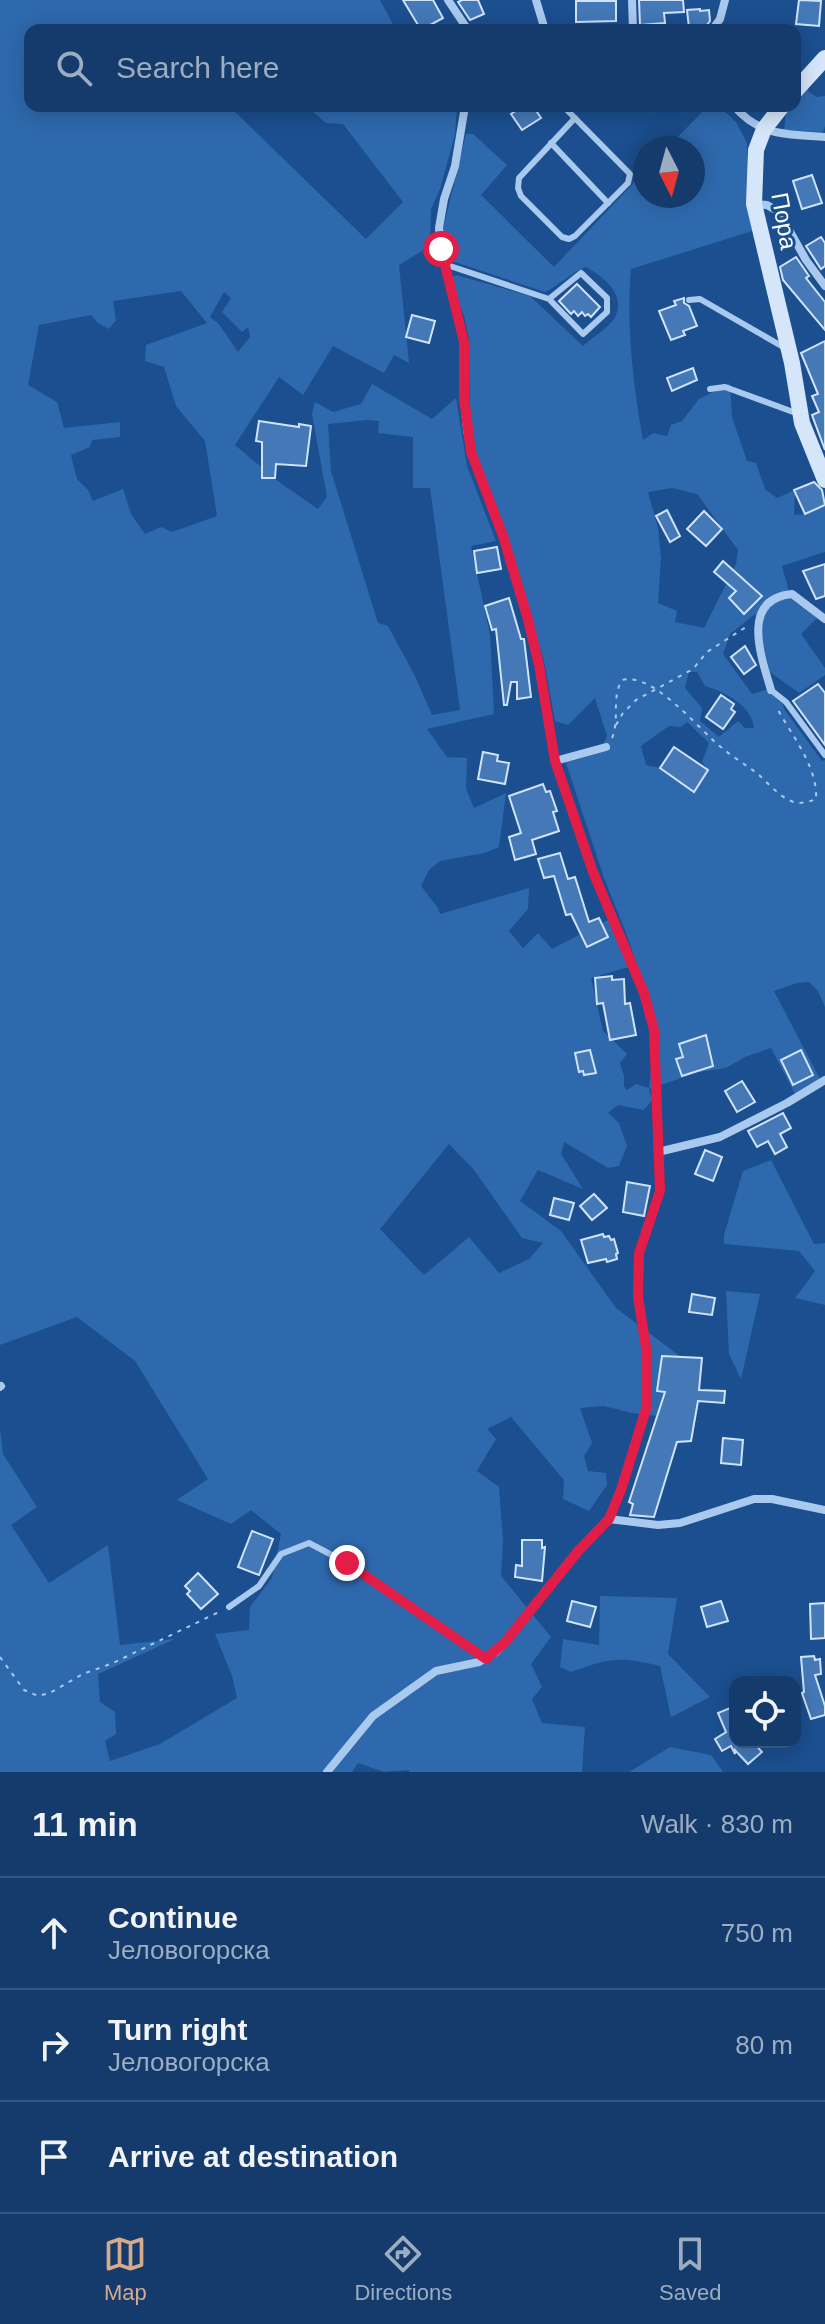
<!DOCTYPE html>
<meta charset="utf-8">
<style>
:root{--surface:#143b6b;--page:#214673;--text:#f1f3f6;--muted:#9dadc1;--line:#33557e;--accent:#d6ab8b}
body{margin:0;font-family:Arial,sans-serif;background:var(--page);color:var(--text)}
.controls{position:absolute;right:24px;bottom:24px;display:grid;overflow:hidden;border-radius:16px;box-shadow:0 4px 20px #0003}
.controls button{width:72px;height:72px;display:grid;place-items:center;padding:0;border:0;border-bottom:2px solid var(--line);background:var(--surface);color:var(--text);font:40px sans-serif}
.compass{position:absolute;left:633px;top:136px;width:72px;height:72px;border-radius:50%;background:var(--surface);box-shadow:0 4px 20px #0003;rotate:174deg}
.stop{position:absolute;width:24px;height:24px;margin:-18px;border:6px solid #e11d48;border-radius:50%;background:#fff}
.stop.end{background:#e11d48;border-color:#fff;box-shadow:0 2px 8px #0008}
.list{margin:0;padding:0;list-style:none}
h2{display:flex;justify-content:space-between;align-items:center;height:104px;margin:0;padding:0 32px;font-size:34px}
h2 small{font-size:26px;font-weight:400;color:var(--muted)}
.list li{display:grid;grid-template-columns:52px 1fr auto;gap:24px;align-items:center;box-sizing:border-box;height:112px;padding:0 32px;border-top:2px solid var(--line)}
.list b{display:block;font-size:30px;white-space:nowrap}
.list p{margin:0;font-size:26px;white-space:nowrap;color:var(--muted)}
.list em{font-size:26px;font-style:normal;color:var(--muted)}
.icon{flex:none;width:44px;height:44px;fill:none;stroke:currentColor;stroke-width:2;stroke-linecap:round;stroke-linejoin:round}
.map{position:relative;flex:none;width:825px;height:1772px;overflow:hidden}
.search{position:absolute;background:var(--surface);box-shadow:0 4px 20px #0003;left:24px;right:24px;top:24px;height:88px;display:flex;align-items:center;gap:20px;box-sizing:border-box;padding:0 28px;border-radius:16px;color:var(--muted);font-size:30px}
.sheet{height:440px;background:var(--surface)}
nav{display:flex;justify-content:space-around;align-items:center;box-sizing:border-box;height:112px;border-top:2px solid var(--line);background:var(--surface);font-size:22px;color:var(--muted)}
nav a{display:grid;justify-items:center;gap:4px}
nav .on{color:var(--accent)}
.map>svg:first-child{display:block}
.green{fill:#2e69ad;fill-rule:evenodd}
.building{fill:#4478b7;stroke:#cfe3fa;stroke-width:2}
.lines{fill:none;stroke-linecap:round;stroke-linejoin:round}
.path{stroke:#a9c9ee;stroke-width:2;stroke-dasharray:4 6;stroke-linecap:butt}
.lane{stroke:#a9c9ee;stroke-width:6}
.street{stroke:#a9c9ee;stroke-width:8}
.secondary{stroke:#d6e6fa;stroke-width:16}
.route{stroke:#e11d48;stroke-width:10}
.labels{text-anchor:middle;stroke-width:6;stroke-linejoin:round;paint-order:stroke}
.street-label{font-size:24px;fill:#fff;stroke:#1b4f8f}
</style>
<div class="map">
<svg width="825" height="1772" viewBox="0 0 825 1772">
<rect width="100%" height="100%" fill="#1b4f8f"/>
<g class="green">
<path d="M 0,0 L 380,0 L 396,30 L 30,30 L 30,106 L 229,106 L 366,239 L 403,202 L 343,124 L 326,123 L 306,106 L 457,106 L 455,135 L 440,189 L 431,209 L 430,246 L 399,265 L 409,363 L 394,355 L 384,373 L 333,346 L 303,395 L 279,377 L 235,445 L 279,482 L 318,509 L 327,497 L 312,414 L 315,402 L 333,412 L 361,404 L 372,384 L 432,419 L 456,398 L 467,466 L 496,541 L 471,546 L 490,634 L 494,714 L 427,729 L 447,757 L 467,758 L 466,789 L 474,808 L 506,793 L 499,847 L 484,853 L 440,861 L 429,870 L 421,886 L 438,908 L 440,914 L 529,888 L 528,909 L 509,931 L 523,948 L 538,933 L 552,949 L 608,920 L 629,967 L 591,978 L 603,1031 L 627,1054 L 620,1063 L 624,1076 L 624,1087 L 627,1090 L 636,1084 L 649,1088 L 657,1022 L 626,933 L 604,878 L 566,763 L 561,755 L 603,745 L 607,736 L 595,698 L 568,725 L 555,721 L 544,661 L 497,508 L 470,443 L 469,339 L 464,316 L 449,279 L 456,275 L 530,296 L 583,346 C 592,338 607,329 614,319 C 628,296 604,277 586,267 C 570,273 560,285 545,292 L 455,262 L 447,255 L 443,229 L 466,134 L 473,134 L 507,165 L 481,195 L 554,267 L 645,171 L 645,196 L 693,196 L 693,148 L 667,148 L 702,112 L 700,106 L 719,106 L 736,122 L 747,143 L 748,207 L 752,231 L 631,269 C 626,325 633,385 643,440 L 653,433 L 667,436 L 671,425 L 682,421 L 699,399 L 730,383 L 732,417 L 747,461 L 756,463 L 765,489 L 777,498 L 795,490 L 794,515 L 805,514 L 825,505 L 825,552 L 782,566 L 791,599 L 817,618 L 801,634 L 825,668 L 825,675 L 799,693 L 770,672 L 755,614 L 730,634 L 723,654 L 752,694 L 768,689 L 782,700 L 784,709 L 822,761 L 825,760 L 825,1007 L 818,991 L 809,982 L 797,983 L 774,991 L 820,1079 L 795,1094 L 771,1048 L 745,1057 L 726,1068 L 699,1072 L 649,1089 L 652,1100 L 644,1110 L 618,1105 L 608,1113 L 619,1123 L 627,1146 L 619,1166 L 608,1168 L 564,1142 L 561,1154 L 583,1189 L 538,1170 L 520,1201 L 561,1231 L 616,1308 L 681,1357 L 670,1380 L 665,1417 L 632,1413 L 604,1406 L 580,1408 L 592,1443 L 584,1456 L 588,1471 L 606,1473 L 607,1485 L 589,1511 L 563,1499 L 564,1480 L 511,1417 L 487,1429 L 496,1439 L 477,1471 L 499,1487 L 503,1541 L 501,1576 L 551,1637 L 531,1664 L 542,1687 L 532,1699 L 542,1723 L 585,1727 L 582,1772 L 409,1772 L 409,1770 L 384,1772 L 358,1763 L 352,1772 L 0,1772 L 0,1429 L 3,1454 L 37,1507 L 11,1525 L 49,1583 L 108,1545 L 120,1645 L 175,1639 L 98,1674 L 100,1702 L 115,1712 L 116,1734 L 105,1741 L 110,1761 L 160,1744 L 237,1698 L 232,1676 L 215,1634 L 249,1630 L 250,1607 L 272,1578 L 281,1534 L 251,1510 L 231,1524 L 177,1500 L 208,1479 L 135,1361 L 77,1317 L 0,1345 ZM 181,291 L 207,323 L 146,345 L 145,361 L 164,367 L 176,406 L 205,441 L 217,516 L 172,532 L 161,527 L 145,534 L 131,514 L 123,489 L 93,501 L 88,490 L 77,479 L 71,455 L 90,447 L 92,440 L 120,437 L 120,422 L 64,428 L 57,402 L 28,385 L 39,325 L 91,315 L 98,323 L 109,329 L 116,320 L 113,301 ZM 224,292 L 231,298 L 222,312 L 242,332 L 248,327 L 250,337 L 238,352 L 219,324 L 210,317 ZM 367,420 L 379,421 L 378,433 L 413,437 L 413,488 L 430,488 L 460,710 L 432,715 L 414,674 L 388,626 L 378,623 L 331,471 L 328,424 ZM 672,488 L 697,494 L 738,550 L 736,564 L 704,628 L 675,622 L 677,611 L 658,603 L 661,559 L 658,528 L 648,492 ZM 689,672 L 697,672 L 705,686 C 723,691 753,706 754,728 L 745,728 L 738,721 L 719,737 L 700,721 L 702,708 L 685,688 ZM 687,722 L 709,743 L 702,762 L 708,770 L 694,791 L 660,768 L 646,765 L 641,746 L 669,726 L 681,727 ZM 449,1144 L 474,1170 L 522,1238 L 543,1243 L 529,1259 L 499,1273 L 469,1237 L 424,1275 L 380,1229 Z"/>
<polygon points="806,89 816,97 825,96 825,126 823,132 784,131 786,109 789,106 795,106 795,100"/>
<polygon points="771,1160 814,1244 825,1243 825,1305 795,1298 815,1271 799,1251 724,1244 724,1235 743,1171"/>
<polygon points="726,1291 760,1294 741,1379 729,1354"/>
<path d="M 600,1596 L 677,1598 L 668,1654 L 710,1697 L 671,1717 L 660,1666 C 619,1656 610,1658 571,1672 L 560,1667 L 563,1639 L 599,1645 Z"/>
<polygon points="670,1747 711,1755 723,1772 629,1772"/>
</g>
<g class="building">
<polygon points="403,0 433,0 443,18 421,30"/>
<polygon points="462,0 478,0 484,14 470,20 458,2"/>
<polygon points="639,0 683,0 684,12 664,13 665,23 640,25"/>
<polygon points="799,0 821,1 819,26 796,24"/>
<polygon points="576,1 616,1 616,21 576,22"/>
<polygon points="700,9 700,11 709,10 710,21 706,26 689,28 687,10"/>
<polygon points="523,106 533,106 541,118 522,130 511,114"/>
<polygon points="812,175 822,203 802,209 793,181"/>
<polygon points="821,237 825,243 825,266 821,269 806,246"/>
<polygon points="796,257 809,276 806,278 825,302 825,330 783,280 780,267"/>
<polygon points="577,284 600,307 591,317 588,314 585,316 582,312 578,316 574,311 571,314 559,301"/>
<polygon points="684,298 684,303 689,306 697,326 683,331 685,335 671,340 659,311 676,305 674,301"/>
<polygon points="412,315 435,321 429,343 406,337"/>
<polygon points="825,341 825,450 812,415 819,412 812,396 818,394 801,353"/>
<polygon points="693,368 697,380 672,391 667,378"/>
<polygon points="259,421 299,427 299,424 311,426 306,466 276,464 275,478 262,478 262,442 256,441"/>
<polygon points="814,482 822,490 825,505 805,514 794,490"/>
<polygon points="667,510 680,536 670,542 656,516"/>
<polygon points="704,511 722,529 706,546 687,529"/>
<polygon points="497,547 501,569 477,573 474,551"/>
<polygon points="723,561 762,596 744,614 729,598 736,591 714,572"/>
<polygon points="825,564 825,596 816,599 803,571"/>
<polygon points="509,598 521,639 524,639 531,697 517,699 517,682 511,682 507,705 504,705 496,629 492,630 485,606"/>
<polygon points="745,646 756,665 744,674 731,657"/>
<polygon points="818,684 825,693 825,745 793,701"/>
<polygon points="721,695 734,704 731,709 735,712 723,729 706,717"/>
<polygon points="674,747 708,770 694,792 660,768"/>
<polygon points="483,752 498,755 497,761 509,763 505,784 478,779"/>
<polygon points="543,784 546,792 550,791 557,811 553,812 559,831 532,840 536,854 515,860 509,837 521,833 509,796"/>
<polygon points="560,853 568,879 575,877 589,922 599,918 608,937 587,947 571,914 566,915 554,876 544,878 538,859"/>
<polygon points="612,976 612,980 624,979 625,1004 630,1003 636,1035 610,1040 603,1003 597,1004 595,978"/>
<polygon points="706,1035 713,1066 682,1076 676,1059 683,1057 679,1044"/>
<polygon points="590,1050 596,1073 584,1075 583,1071 579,1072 575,1053"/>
<polygon points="801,1050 813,1075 793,1085 781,1060"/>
<polygon points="742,1081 755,1102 737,1112 725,1091"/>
<polygon points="783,1113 791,1128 780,1134 787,1147 775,1154 768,1141 757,1147 748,1131"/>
<polygon points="705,1150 722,1157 713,1181 695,1174"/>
<polygon points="627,1182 650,1186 644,1216 623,1212"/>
<polygon points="594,1194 607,1208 592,1220 580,1206"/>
<polygon points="554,1198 574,1203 569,1220 550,1215"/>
<polygon points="603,1234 604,1237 609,1236 611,1240 614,1239 618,1253 616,1254 617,1259 607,1262 606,1259 588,1263 581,1240"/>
<polygon points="692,1294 715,1298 712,1315 689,1312"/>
<polygon points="662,1356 702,1358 699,1390 725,1391 724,1403 698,1401 691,1441 677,1442 654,1517 630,1515 633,1504 629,1502 665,1392 657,1391"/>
<polygon points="723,1438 743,1440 741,1465 721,1463"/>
<polygon points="252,1531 273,1539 259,1575 238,1567"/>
<polygon points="522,1540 542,1540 542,1548 545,1547 542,1581 515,1577 516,1565 522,1566"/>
<polygon points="198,1573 218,1594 201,1609 187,1594 190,1591 185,1586"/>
<polygon points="572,1601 596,1607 590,1627 567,1621"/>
<polygon points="721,1601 728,1621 707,1627 701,1607"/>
<polygon points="825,1603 825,1638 811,1639 810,1604"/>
<polygon points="814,1656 815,1660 820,1659 821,1674 815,1675 825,1706 825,1715 811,1719 802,1693 804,1692 801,1657"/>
<polygon points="735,1706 735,1742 753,1742 762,1752 748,1764 735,1750 735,1754 731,1746 722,1751 715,1739 726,1732 718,1713"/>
</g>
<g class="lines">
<g class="path">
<polyline points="616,725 623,713 636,700 693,669 707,652 746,627"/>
<path d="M 612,738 C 620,719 611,698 622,680 C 654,672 698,729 722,748 C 733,757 746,765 758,774 C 769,784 783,801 798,803 C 805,803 811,801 816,799 C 818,768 793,737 778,710"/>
<polyline points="0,1657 24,1690 38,1696 50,1693 83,1674 113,1663 221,1611"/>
</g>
<g class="lane">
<polyline points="563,106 630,174 628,183 575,236 569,239 562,237 521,196 518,188 519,178 575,118"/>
<polyline points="551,143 608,203"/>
<polyline points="444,264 549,299 581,273 607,298 607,312 583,334 549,299"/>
<polyline points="689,300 700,299 785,348"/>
<polyline points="710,389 725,387 796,413"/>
<polyline points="771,690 786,702 825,755"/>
<polyline points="229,1607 259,1586 281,1554 309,1543 347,1563 486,1658"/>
</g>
<g class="street">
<polyline points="448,0 468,30"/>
<polyline points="536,0 545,30"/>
<polyline points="632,0 633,30"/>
<polyline points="468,30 532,30"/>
<polyline points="712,30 720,19 725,0"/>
<path d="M 734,106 C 760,137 789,134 825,137"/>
<polyline points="754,204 767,205 779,212 806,260 825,286"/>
<path d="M 771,690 C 761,656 740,599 792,594 L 825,619"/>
<polyline points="555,761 606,747"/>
<polyline points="658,1152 720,1137 787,1103 825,1080"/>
<polyline points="0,1387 1,1386"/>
<polyline points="609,1519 658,1525 680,1523 754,1499 772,1499 825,1510"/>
<polyline points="327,1772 373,1716 436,1671 479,1662 496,1652 506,1641 579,1550 609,1519 621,1490 646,1409 647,1354 638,1297 639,1253 660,1191 654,1030 644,993 593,872 555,761 539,665 527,616 503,536 471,452 467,430 464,398 464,342 441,249 439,228 444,199 455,166 465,106"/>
</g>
<g class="secondary">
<polyline points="795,91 825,58"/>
<polyline points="782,106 764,129 756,150 754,204 792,363 802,423 825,480"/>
</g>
</g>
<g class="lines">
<polyline class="route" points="347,1563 486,1659 506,1641 579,1550 609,1519 621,1490 646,1409 647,1354 638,1297 639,1253 660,1191 654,1030 644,993 593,872 555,761 539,665 527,616 503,536 471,452 464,398 464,342 441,249"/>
</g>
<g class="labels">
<g class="street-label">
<text transform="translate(784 221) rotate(80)" y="8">Пора</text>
</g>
</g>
</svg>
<div class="controls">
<button><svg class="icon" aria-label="locate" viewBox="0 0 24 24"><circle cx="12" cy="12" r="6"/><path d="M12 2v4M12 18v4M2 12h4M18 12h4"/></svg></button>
</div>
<svg class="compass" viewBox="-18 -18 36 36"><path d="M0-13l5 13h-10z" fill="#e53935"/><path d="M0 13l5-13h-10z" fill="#9dadc1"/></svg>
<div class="stop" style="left:441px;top:249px"></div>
<div class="stop end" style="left:347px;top:1563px"></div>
<div class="search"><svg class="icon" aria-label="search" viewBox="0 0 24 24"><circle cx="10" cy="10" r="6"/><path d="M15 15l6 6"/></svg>Search here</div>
</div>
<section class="sheet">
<h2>11 min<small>Walk · 830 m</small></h2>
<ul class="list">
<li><svg class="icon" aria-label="ahead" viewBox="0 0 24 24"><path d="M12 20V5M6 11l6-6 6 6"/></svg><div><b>Continue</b><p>Јеловогорска</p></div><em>750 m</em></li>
<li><svg class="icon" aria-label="right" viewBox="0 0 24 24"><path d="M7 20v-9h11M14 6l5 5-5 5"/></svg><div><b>Turn right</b><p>Јеловогорска</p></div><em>80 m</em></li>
<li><svg class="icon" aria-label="arrive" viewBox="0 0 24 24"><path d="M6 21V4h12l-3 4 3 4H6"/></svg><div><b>Arrive at destination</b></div></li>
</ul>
</section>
<nav>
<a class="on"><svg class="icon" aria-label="map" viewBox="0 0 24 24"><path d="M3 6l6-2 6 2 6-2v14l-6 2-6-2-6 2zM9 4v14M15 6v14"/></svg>Map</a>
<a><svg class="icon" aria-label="directions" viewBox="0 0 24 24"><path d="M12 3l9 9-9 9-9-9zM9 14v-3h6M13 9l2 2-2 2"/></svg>Directions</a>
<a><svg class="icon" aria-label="saved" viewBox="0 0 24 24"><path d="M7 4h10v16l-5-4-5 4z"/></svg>Saved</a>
</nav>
